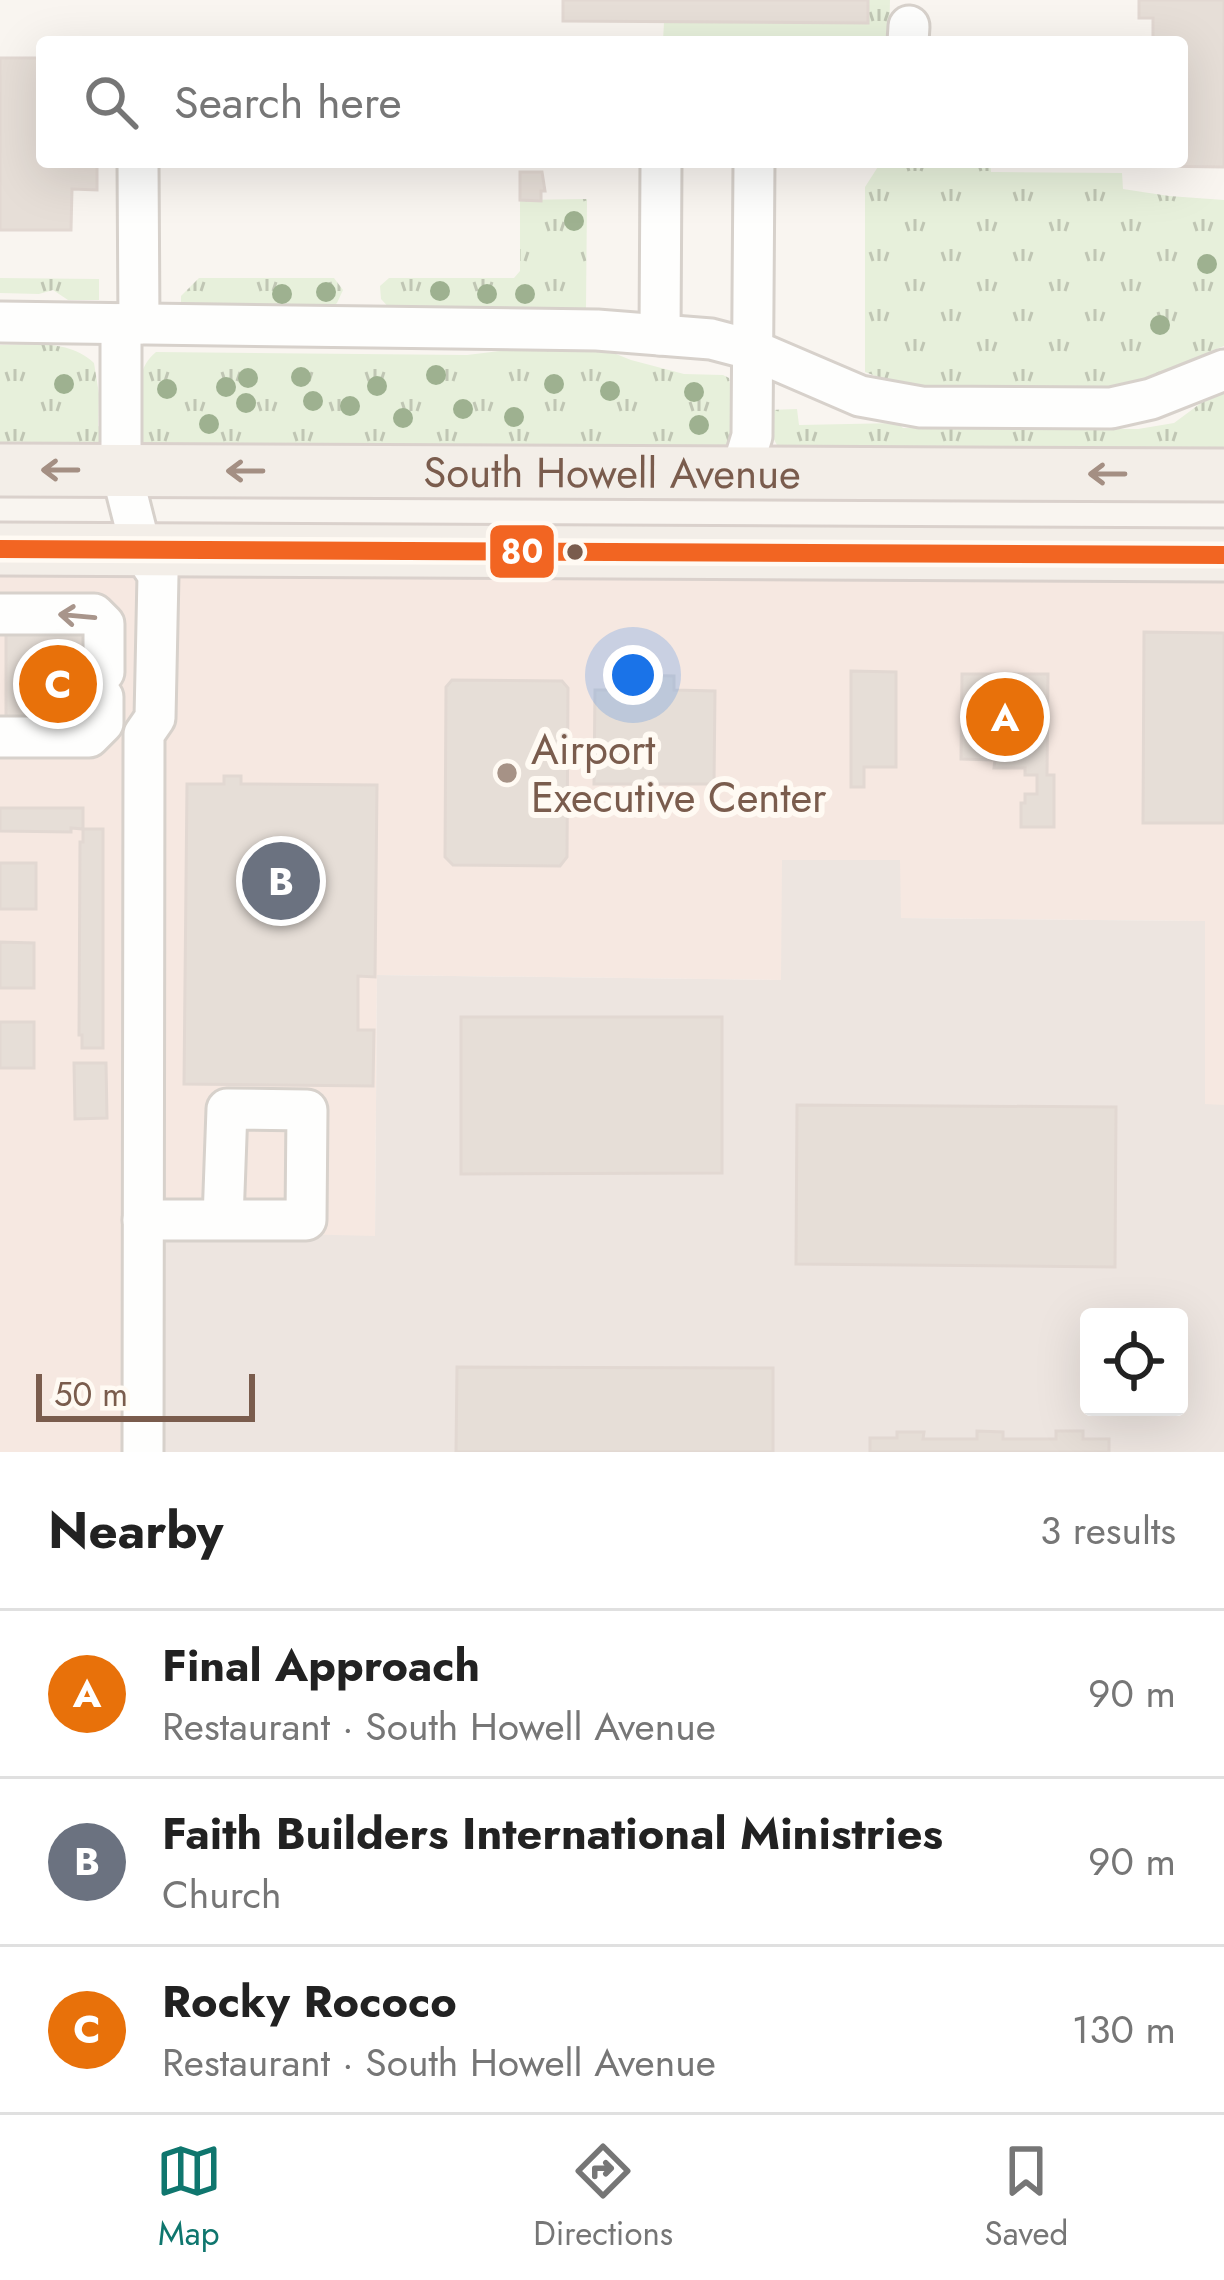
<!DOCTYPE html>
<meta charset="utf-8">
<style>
:root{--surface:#fff;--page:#f6f6f6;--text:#222;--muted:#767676;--line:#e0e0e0;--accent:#0f766e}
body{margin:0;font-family:Jost,sans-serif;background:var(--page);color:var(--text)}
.controls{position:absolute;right:36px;bottom:36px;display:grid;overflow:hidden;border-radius:12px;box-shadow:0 12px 48px #0002}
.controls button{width:108px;height:108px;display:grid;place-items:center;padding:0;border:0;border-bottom:3px solid var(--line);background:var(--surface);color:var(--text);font:60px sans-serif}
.scale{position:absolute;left:36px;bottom:30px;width:219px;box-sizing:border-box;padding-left:12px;border:6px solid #7a5c4d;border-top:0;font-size:33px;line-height:42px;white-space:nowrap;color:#7a5c4d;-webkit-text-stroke:9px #fffaf3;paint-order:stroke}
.you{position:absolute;left:633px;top:675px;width:42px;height:42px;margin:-30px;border:9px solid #fff;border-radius:50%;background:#1a73e8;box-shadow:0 0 0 18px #1a73e833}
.badge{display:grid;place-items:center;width:78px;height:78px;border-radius:50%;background:var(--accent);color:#fff;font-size:39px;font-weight:700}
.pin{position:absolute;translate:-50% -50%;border:6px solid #fff;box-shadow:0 3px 12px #0006}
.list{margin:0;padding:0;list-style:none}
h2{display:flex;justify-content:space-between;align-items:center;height:156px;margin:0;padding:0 48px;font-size:51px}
h2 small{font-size:39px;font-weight:400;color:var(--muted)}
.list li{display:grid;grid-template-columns:78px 1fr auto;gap:36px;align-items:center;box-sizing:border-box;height:168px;padding:0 48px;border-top:3px solid var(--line)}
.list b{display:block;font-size:45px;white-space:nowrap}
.list p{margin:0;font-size:39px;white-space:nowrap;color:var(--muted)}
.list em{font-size:39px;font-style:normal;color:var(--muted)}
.icon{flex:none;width:66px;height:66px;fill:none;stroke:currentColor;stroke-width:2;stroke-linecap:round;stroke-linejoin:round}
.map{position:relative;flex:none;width:1224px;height:1452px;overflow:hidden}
.search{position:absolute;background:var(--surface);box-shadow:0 12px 48px #0002;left:36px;right:36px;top:36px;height:132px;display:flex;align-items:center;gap:30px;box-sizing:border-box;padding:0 42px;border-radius:12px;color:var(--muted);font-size:45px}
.sheet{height:660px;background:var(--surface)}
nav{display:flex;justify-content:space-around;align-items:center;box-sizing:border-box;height:168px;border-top:3px solid var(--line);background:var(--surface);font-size:33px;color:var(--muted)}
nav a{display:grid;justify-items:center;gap:6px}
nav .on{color:var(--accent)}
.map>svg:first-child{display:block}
.commercial{fill:#f6e8e1}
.industrial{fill:#ede5e0;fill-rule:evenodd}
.grass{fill:url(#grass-tufts)}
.building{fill:#e6ded7;stroke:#e2d8d2;stroke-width:3}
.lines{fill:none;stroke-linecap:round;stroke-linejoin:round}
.minor-casing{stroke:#d7d1cb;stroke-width:45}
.major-casing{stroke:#dad1cc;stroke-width:57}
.minor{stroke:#fefefd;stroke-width:39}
.major{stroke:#f3eee8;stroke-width:51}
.bus-1-casing{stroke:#fffaf3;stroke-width:27}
.bus-1{stroke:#f26522;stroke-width:18}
.tree{fill:#9eb190}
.oneway{stroke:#a48f83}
.oneway2{stroke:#a8958b}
.bus-dot{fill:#7a5c4d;stroke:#fffaf3;stroke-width:4.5}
.poi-dot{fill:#a69286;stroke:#fffaf3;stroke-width:4.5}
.labels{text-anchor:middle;stroke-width:12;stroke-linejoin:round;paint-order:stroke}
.street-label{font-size:42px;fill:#7a5c4d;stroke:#fffaf3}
.poi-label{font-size:42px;fill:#7a5c4d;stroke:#fffaf3;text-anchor:start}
.line-badge{stroke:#fffaf3;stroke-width:4.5}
.badge-label{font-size:33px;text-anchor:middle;font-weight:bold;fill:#fff}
</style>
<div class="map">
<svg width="1224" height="1452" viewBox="0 0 1224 1452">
<defs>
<pattern id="grass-tufts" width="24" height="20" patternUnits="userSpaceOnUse" patternTransform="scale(3)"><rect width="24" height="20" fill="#e7f0db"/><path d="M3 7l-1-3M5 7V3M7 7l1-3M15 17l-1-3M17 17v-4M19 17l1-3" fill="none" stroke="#c0c6b4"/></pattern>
</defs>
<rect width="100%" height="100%" fill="#f9f5f0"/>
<polygon class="commercial" points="0,574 1224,580 1224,1105 1205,1105 1204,921 900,918 782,860 782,980 377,975 375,1236 124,1452 0,1452"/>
<path class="industrial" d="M 782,860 L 900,860 L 901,918 L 1205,921 L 1205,1104 L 1224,1105 L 1224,1452 L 124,1452 L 123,1230 L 375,1236 L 377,975 L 781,980 ZM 1089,1317 L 1179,1317 L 1179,1407 L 1089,1407 Z"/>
<g class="grass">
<polygon points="868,0 890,0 889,42 663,41 664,22 867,23"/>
<polygon points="881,162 990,162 991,172 1122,173 1123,189 1169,196 1224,200 1224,346 1144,379 1138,386 1128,389 910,389 865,372 865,187"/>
<polygon points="587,199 586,310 393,312 381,299 380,286 389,278 514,278 520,271 520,200"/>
<polygon points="0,278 99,279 99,300 68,300 53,290 39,294 0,293"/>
<polygon points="199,278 334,278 343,290 337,303 328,311 181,310 181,296"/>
<path d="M 0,345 C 33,345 68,339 94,363 L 99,394 L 98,426 L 103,428 L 103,440 L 98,444 L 0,444 Z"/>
<path d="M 523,348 L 601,348 L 631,360 L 684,374 L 723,375 L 729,378 C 733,399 735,426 728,446 L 137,443 C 138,413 131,372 156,352 L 467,355 Z"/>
<polygon points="1224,393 1224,452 778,447 770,432 770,410 797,409 799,425 898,423 903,428 1138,429 1174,423 1201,403"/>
</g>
<g class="building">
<polygon points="563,0 868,0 868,23 563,21"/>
<polygon points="1139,0 1224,0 1224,167 1152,166 1152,162 1182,162 1182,42 1153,42 1153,18 1139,18"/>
<polygon points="0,58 42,58 42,162 97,162 97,190 72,189 71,230 0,230"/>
<polygon points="520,172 542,172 545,191 541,191 541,201 520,200"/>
<rect x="6" y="632" width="86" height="94"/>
<polygon points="1144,632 1224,633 1224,823 1143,823"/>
<polygon points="851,671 896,672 896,767 864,767 864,787 851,787"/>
<polygon points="962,674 1048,674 1047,775 1054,775 1054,827 1021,827 1021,803 1025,803 1025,794 1037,794 1037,775 1025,775 1025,768 994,768 995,760 961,759"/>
<polygon points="622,675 674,676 674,690 715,691 714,784 594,784 595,690 621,690"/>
<polygon points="452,680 562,681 568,688 567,857 560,866 453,865 445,857 446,687"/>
<polygon points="224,776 241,776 241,784 377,785 375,977 358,976 358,1030 374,1030 373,1086 184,1084 187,784 224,784"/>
<polygon points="0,808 83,808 83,829 71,828 71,832 0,831"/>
<polygon points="83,829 103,829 103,1048 82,1048 82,1035 79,1035 80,842 83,842"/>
<rect x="0" y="863" width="36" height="46"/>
<polygon points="0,942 34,943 34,988 0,988"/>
<polygon points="461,1017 722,1017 722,1173 461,1174"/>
<rect x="0" y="1022" width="34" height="46"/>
<polygon points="74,1063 106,1063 107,1118 75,1119"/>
<polygon points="797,1105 1116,1107 1115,1267 796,1264"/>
<polygon points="457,1367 773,1368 773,1452 456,1452"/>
<polygon points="977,1431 1003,1432 1003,1439 1056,1439 1056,1431 1083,1431 1083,1439 1109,1439 1109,1452 870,1452 870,1438 897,1438 897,1432 924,1432 923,1439 977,1439"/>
</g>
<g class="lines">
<defs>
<g id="minor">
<polyline points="908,42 909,26"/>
<polyline points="138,162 139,324"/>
<polyline points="0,322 597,330 711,339 753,350 860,396 921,407 1111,408 1151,399 1224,370"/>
<polyline points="121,324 121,470 141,549 158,575 155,718 144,734 143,1452"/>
<polyline points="660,335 661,162"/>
<polyline points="741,472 752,436 754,162"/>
<polyline points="0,614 94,614 104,624 104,672"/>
<polyline points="0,737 89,737 103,723 103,697"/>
<polyline points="143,1220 306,1220 307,1110 227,1109 223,1220"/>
</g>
<g id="major">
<path id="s1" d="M 0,470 L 1224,475"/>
<polyline points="0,549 1224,555"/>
</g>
</defs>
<use href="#minor" class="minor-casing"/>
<use href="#major" class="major-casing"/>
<use href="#minor" class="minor"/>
<use href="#major" class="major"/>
<defs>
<polyline id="bus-1" points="0,549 1224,555"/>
</defs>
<use href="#bus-1" class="bus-1-casing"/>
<use href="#bus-1" class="bus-1"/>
</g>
<g class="tree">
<circle cx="574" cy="221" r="10"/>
<circle cx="1207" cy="264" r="10"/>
<circle cx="440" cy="291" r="10"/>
<circle cx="326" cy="292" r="10"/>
<circle cx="282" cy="294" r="10"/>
<circle cx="487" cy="294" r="10"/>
<circle cx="525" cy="294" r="10"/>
<circle cx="1160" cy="325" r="10"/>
<circle cx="436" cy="375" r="10"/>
<circle cx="301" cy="377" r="10"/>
<circle cx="248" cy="378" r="10"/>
<circle cx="64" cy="384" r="10"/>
<circle cx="554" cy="384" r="10"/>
<circle cx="377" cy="386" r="10"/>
<circle cx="226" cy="387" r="10"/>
<circle cx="167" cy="389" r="10"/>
<circle cx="610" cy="391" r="10"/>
<circle cx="694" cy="392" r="10"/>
<circle cx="313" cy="401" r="10"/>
<circle cx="246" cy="403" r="10"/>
<circle cx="350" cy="406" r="10"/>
<circle cx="463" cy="409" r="10"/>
<circle cx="514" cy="417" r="10"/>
<circle cx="403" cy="418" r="10"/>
<circle cx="209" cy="424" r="10"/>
<circle cx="699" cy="425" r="10"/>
</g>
<defs><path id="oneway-shaft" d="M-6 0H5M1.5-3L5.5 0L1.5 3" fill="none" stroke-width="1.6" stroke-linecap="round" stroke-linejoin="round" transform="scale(3)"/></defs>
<g class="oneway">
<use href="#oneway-shaft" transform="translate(60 470) rotate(-180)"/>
<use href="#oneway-shaft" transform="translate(245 471) rotate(-180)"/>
<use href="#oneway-shaft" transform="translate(1107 474) rotate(-180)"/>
</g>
<use class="oneway2" href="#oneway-shaft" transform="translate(77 616) rotate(-175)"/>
<circle class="bus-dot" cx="575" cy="552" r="10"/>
<circle class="poi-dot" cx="507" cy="773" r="12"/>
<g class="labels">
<g class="street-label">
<text dy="15" stroke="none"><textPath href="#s1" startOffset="612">South Howell Avenue</textPath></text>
</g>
<g class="poi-label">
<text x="531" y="764">Airport<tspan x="531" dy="48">Executive Center</tspan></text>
</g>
</g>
<rect class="line-badge" x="488" y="523" width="68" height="57" rx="12" fill="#f26522"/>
<g class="badge-label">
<text x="522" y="563">80</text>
</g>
</svg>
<div class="controls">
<button><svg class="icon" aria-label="locate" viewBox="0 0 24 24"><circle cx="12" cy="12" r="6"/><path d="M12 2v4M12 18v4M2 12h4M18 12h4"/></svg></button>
</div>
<div class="scale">50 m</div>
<div class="you"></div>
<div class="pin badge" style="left:1005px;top:717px;background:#e8710a">A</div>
<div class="pin badge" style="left:281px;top:881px;background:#6b7280">B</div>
<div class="pin badge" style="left:58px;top:684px;background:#e8710a">C</div>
<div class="search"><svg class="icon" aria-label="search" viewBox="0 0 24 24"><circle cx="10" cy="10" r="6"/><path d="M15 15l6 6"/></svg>Search here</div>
</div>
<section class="sheet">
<h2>Nearby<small>3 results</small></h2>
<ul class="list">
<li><span class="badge" style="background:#e8710a">A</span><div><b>Final Approach</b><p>Restaurant · South Howell Avenue</p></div><em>90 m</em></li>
<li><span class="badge" style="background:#6b7280">B</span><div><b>Faith Builders International Ministries</b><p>Church</p></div><em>90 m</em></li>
<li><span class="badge" style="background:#e8710a">C</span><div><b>Rocky Rococo</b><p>Restaurant · South Howell Avenue</p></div><em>130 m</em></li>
</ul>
</section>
<nav>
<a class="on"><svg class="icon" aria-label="map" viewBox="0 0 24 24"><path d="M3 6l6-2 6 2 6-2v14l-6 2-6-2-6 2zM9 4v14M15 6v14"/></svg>Map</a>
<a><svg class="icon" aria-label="directions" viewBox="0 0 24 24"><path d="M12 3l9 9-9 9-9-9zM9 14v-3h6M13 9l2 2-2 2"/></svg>Directions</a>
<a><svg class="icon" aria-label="saved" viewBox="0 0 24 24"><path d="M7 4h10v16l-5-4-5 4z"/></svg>Saved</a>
</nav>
